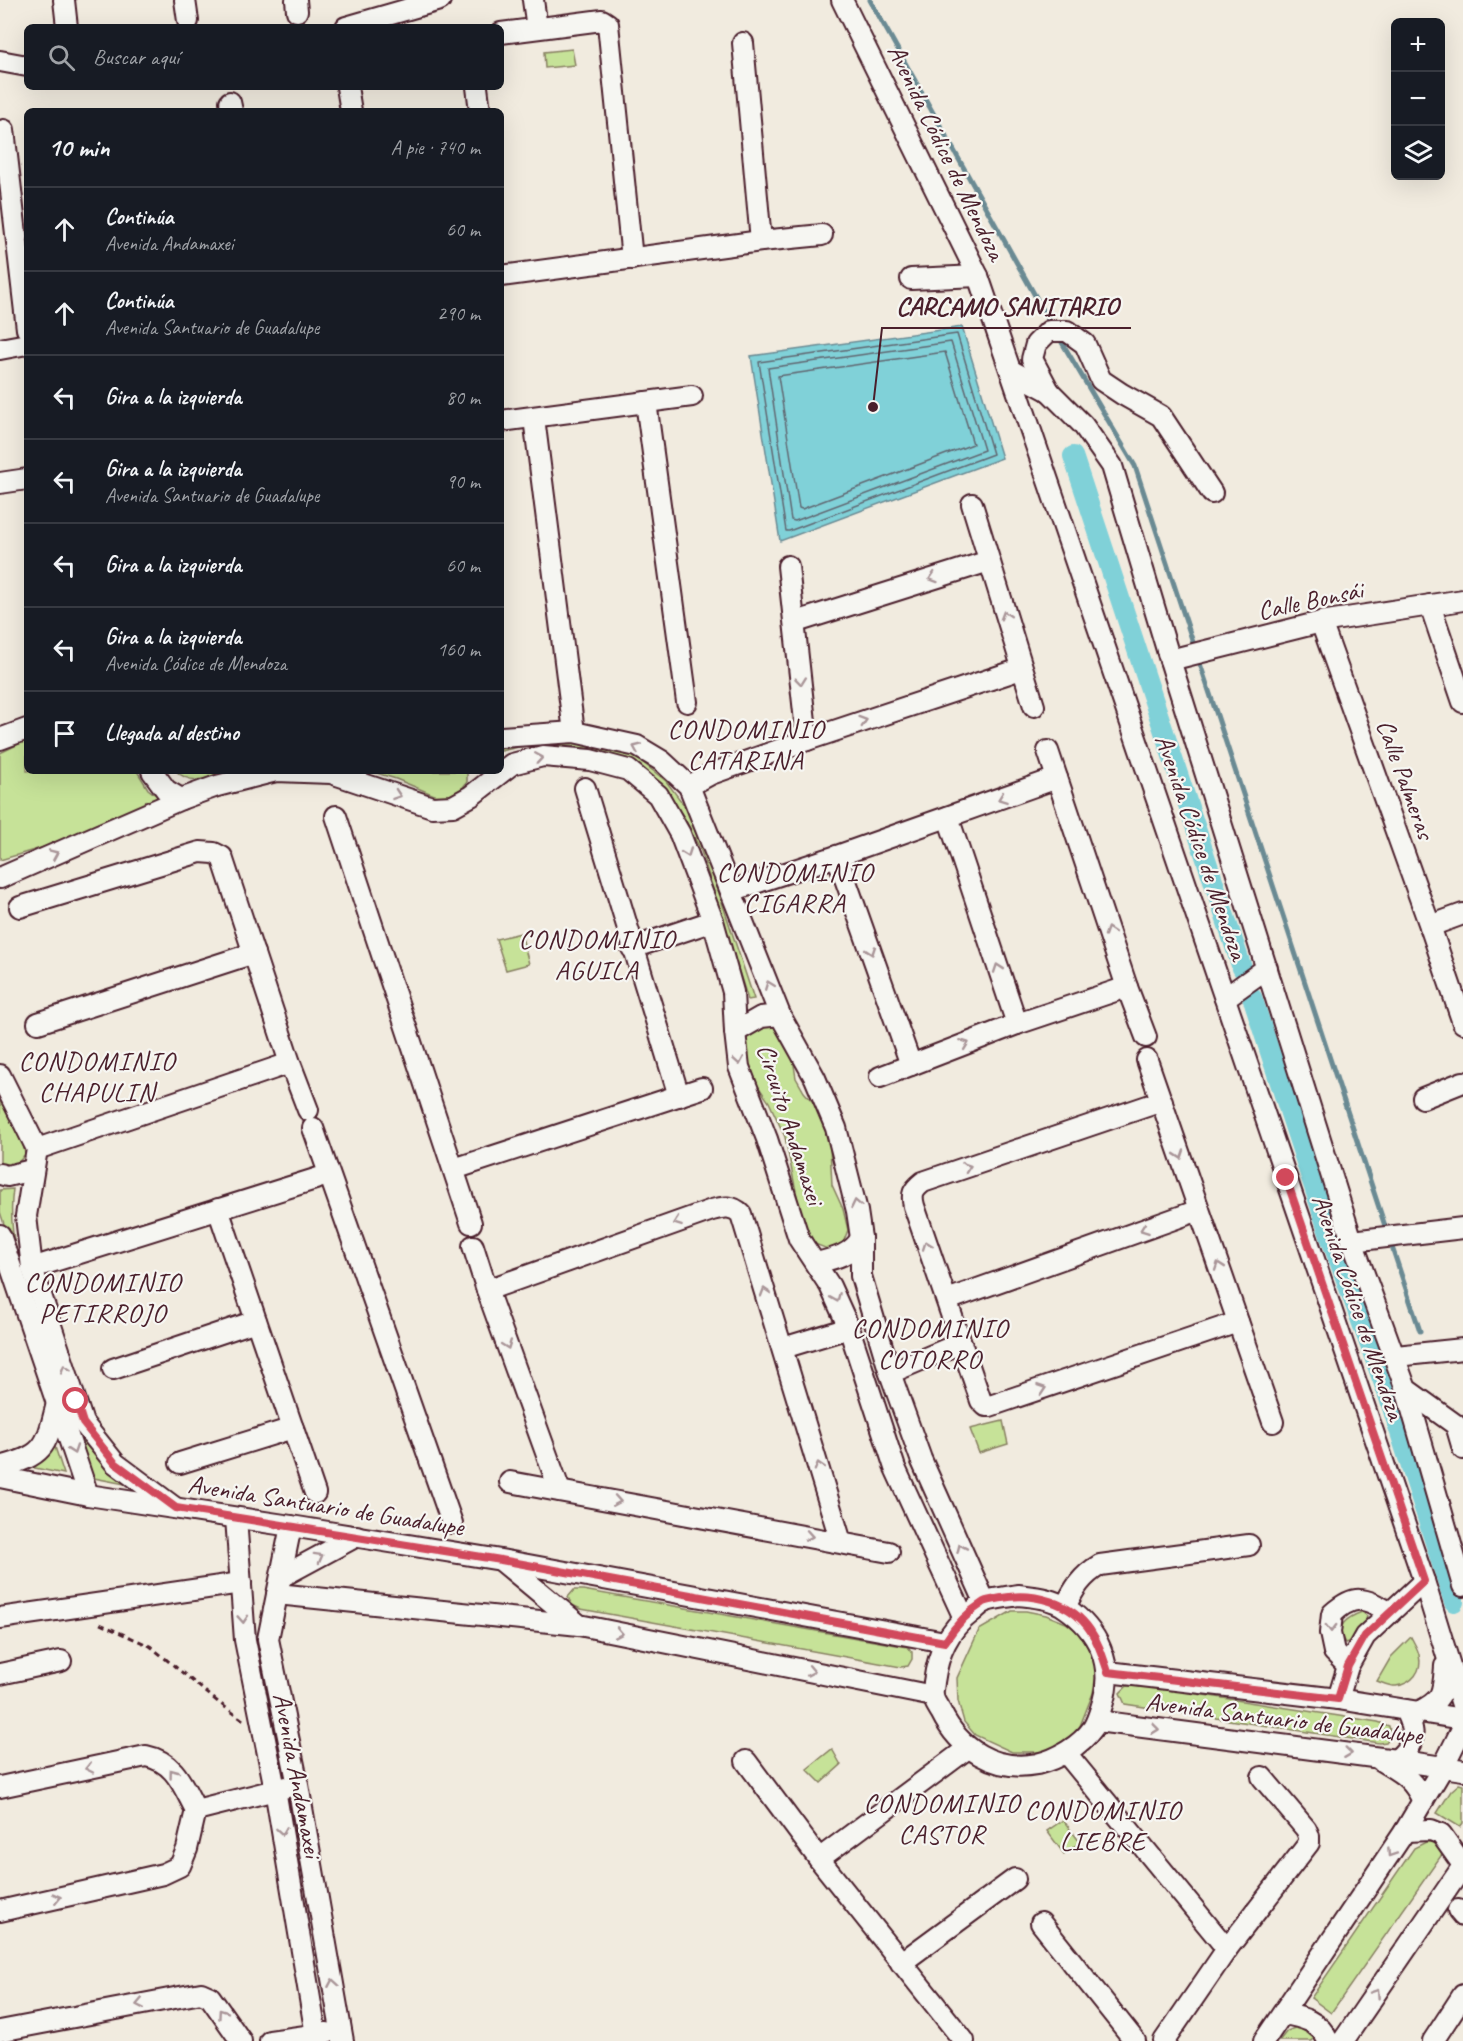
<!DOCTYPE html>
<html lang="es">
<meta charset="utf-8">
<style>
:root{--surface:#171b24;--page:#20242c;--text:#f1f3f6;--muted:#9ea1a6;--line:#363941}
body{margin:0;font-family:Caveat,sans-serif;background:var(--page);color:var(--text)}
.controls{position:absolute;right:18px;top:18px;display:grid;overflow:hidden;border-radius:9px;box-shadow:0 6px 24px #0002}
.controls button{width:54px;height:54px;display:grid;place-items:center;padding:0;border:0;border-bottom:2px solid var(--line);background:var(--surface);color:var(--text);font:30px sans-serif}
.stop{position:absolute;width:18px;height:18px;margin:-14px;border:4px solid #d1495b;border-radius:50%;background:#fff}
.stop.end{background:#d1495b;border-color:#fff;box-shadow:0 2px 6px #0008}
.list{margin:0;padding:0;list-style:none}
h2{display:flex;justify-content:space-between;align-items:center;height:78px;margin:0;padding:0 24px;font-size:26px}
h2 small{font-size:20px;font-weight:400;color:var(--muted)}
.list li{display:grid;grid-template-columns:39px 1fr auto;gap:18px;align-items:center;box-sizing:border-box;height:84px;padding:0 24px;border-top:2px solid var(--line)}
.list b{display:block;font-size:22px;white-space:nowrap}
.list p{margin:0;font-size:20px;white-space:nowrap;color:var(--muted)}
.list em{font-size:20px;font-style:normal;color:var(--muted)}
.icon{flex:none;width:33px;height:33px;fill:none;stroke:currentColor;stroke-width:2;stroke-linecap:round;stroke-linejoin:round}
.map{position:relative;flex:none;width:1463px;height:2041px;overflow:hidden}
.search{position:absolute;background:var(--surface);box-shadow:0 6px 24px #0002;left:24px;top:24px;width:480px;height:66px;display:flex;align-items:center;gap:15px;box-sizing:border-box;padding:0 21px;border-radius:9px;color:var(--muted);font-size:22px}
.panel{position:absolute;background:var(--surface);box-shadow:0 6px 24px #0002;left:24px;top:108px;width:480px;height:666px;border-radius:9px}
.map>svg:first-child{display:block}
.green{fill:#c6e298;stroke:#888062;stroke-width:1.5}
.water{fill:#80d1d8;stroke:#6a8a93;stroke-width:1.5}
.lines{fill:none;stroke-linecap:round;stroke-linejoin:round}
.shore{stroke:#606670;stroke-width:1.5}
.stream{stroke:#6a8a93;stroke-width:5}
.canal{stroke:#80d1d8;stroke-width:20}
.minor-casing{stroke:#4a1f2b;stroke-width:24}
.path{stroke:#4a1f2b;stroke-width:3;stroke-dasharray:6 4.5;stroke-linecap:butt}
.minor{stroke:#f6f6f2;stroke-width:20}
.oneway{stroke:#a99598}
.route{stroke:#d1495b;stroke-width:8}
.labels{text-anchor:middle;stroke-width:4.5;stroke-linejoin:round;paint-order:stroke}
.street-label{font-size:26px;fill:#4a1f2b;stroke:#f6f6f2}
.neighbourhood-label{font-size:27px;letter-spacing:1.5px;fill:#4a1f2b;stroke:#f6f6f2}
.leader{fill:none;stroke:#4a1f2b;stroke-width:2}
.callout-dot{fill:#4a1f2b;stroke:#f6f6f2;stroke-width:2}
.callout-label{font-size:27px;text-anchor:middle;font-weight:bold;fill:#4a1f2b;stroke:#f6f6f2;stroke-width:4.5;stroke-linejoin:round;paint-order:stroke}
</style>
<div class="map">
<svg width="1463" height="2041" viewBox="0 0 1463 2041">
<rect width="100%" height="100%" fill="#f1ebdf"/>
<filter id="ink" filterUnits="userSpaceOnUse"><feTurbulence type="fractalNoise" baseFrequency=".0167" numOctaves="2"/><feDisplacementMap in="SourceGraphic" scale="12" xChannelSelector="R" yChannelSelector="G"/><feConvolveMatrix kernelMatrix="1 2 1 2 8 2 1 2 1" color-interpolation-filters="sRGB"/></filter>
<g filter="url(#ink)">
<g class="green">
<polygon points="572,49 575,65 545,68 544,52"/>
<polygon points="582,739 632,754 666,781 690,813 704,848 754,999 748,1000 701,851 684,817 666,794 623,761 595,750 571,746 532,744 501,751 501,746"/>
<polygon points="27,740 27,771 137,771 148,789 161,799 106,829 0,860 0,753"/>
<path d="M 176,771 L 219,771 C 206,782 188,783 176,771 Z"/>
<polygon points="370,771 467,771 467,782 458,794 439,797 396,779"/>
<polygon points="521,933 529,964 506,970 496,939"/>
<polygon points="774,1023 792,1052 796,1078 804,1092 821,1111 829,1128 832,1185 843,1209 848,1230 843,1243 830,1250 815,1244 801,1216 785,1137 769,1102 751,1076 746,1049 747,1032"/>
<path d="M 0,1100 C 12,1116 22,1135 25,1154 C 18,1165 12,1168 0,1166 Z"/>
<path d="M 13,1189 C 9,1218 14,1244 20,1273 L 0,1212 L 0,1190 Z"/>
<polygon points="1003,1421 1008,1444 979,1453 970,1429"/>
<path d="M 71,1423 C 86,1446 102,1467 125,1484 L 89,1477 Z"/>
<polygon points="52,1438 64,1474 25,1466"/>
<polygon points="574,1590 583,1590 908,1647 912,1652 912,1659 908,1666 901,1667 581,1609 572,1605 568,1597"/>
<polygon points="1012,1611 1026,1611 1046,1615 1066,1623 1078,1632 1095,1659 1096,1674 1093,1693 1080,1726 1073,1738 1053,1752 1012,1752 975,1735 964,1722 958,1701 957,1678 979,1630"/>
<path d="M 1362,1612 L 1367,1616 C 1365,1627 1356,1640 1345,1643 C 1333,1626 1348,1617 1362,1612 Z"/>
<path d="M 1411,1637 C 1414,1643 1418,1649 1419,1655 C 1423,1671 1412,1684 1396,1686 C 1391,1687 1383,1683 1377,1681 L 1391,1657 Z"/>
<polygon points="1139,1685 1378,1722 1389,1726 1391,1736 1386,1742 1379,1743 1125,1704 1120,1693 1127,1686"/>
<polygon points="832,1749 841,1765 821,1783 807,1769"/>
<polygon points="1459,1784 1463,1785 1463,1823 1460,1827 1437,1813 1451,1791"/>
<polygon points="1063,1820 1080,1842 1064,1854 1047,1831"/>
<polygon points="1426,1842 1438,1842 1443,1853 1331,2013 1311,1998 1414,1848"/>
<polygon points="1297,2027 1309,2028 1316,2036 1312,2041 1279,2041 1287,2031"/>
</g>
<polygon class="water" points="962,327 1002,458 780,541 751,356"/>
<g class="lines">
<g class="shore">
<polygon points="957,334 993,454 789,531 786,531 759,362"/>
<polygon points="951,342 984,450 795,521 791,520 768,368"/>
<polygon points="945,352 973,444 802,509 799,508 778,376"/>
</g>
<g class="stream">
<polyline points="870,0 1052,326"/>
<polyline points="1057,334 1135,466 1387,1232"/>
<polyline points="1390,1241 1420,1331"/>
</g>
<g class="canal">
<polyline points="1073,456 1242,968"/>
<polyline points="1252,997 1330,1236 1388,1395 1454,1602"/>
</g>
<defs>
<g id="minor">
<polyline points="64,0 67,27"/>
<polyline points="185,0 188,21"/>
<polyline points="296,0 297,11"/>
<polyline points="533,0 537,28"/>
<polyline points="842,0 978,276 1424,1581 1463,1708"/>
<polyline points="346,27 440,0"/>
<polyline points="501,33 602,20 608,24 632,259"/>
<polyline points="743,43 761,241"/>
<polyline points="0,61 27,66"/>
<polyline points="347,87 351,111"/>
<polyline points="477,87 480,111"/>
<polyline points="230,102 232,111"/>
<polyline points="4,130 27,329"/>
<polyline points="501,276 761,241 822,235"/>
<polyline points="911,279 978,276"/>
<polyline points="0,349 27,344"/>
<polyline points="1012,371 1049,391 1083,425 1112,466 1170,660 1352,1241 1406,1389 1456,1425 1463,1449"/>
<polyline points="1049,391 1032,359 1036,344 1049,331 1067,331 1085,344 1101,380 1122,394 1161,416 1212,493"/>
<polyline points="646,402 687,702"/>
<polyline points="534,418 574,732"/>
<polyline points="501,421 692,396"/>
<polyline points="0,483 27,479"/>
<polyline points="972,504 1034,706"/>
<polyline points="788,566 807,740"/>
<polyline points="1430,605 1463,702"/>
<polyline points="796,622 989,561"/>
<polyline points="1321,622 1430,926 1463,1023"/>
<polyline points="1170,660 1321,622 1463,600"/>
<polyline points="501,737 574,732 637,746 662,761 689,786 780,1015 815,1078 836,1128 857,1211 861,1238 861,1276 890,1373 921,1459 985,1602"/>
<polyline points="0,739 27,729"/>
<polyline points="1048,751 1127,987 1146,1037"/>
<polyline points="152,771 166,790 181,799"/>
<polyline points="689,786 711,774 807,740 1021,669"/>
<polyline points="585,788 679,1096"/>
<polyline points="336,816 471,1223"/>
<polyline points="948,817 1017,1024"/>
<polyline points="837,856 911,1065"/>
<polyline points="0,878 181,799 217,786 276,771 331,773 432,807 453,806 471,796 512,764 543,756 590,760 628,770 658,795 680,834 713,921 733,992 735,1032 739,1067 767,1139 799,1239 830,1286 849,1328 895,1468 964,1618"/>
<polyline points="731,891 837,856 1057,778"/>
<polyline points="20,907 200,852 214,853 222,857 290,1063 308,1110"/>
<polyline points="1430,926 1463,914"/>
<polyline points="632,948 713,921"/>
<polyline points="1225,998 1267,968"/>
<polyline points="38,1023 254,953"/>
<polyline points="735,1032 761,1017 780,1015"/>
<polyline points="1147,1060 1273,1422"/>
<polyline points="0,1075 37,1149 26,1216 32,1268 83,1423 115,1463 174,1507"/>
<polyline points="880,1077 1017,1024 1127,987"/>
<polyline points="1423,1098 1463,1082"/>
<path d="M 1162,1101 L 923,1182 C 913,1190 911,1194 914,1206 L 981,1401 L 986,1406 L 990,1406 L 1238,1322"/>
<polyline points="313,1128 452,1523"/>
<polyline points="37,1149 290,1063"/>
<polyline points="454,1169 702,1088"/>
<polyline points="0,1174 7,1176 32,1170"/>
<polyline points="218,1209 315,1493"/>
<polyline points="0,1235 88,1495"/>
<polyline points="1352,1241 1463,1228"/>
<polyline points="473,1246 487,1290 560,1491"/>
<path d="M 816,1263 C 833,1259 852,1255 861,1238"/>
<polyline points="32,1268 328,1175"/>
<path d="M 487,1290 L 712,1210 C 723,1207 733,1205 741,1214 L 841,1542"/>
<polyline points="947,1300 1199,1210"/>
<polyline points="783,1348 849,1328"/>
<polyline points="1396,1356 1463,1349"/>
<polyline points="113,1369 256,1321"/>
<polyline points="890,1373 961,1343"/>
<polyline points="1406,1389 1463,1586"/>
<polyline points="180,1463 293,1428"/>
<path d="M 0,1467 C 46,1455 46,1447 57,1403"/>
<polyline points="0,1477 88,1495 291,1526 501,1560 945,1642"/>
<polyline points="510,1482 889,1552"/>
<polyline points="236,1518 245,1640 275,1789 317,2041"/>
<polyline points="291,1526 268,1639 298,1785 343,2041"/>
<polyline points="503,1562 579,1625 933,1696"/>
<polyline points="281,1577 357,1536"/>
<polyline points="277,1594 579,1625"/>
<path d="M 1018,1595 C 1034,1597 1052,1598 1066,1608 C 1098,1630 1114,1664 1103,1702 C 1100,1711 1098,1720 1093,1728 C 1080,1746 1058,1759 1037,1764 C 995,1772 959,1749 941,1712 C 938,1707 933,1700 933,1695 C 932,1691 934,1686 934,1682 C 938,1653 948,1630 972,1612 C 976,1609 981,1603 986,1601 C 996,1598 1008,1597 1018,1595 Z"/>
<path d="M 1065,1607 C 1074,1589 1081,1576 1100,1565 L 1249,1545"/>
<polyline points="0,1618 241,1583"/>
<path d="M 1348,1666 L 1334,1652 L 1330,1633 L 1332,1614 C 1354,1594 1364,1597 1389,1612"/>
<polyline points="1108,1672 1338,1699 1463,1719"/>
<polyline points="0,1674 61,1661"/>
<polyline points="1338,1699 1348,1666 1365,1636 1424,1581"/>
<path d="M 1418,1712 C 1444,1700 1443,1692 1445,1666"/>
<polyline points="1097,1721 1396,1760 1463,1770"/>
<polyline points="1066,1753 1227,1949"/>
<path d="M 1380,1760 C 1401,1773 1412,1777 1423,1801"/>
<path d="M 1396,1760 C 1417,1742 1416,1734 1405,1710"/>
<polyline points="746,1761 819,1859 964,2041"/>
<path d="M 0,1787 L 146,1756 C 176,1762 183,1787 196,1810 L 187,1849 L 180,1866 L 163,1874 L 0,1911"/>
<polyline points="196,1810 287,1787"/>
<polyline points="1405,1831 1431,1830 1441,1834 1463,1865"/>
<polyline points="819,1859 968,1748"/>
<polyline points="1458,1910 1463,1916"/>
<polyline points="1041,1923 1135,2041"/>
<polyline points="901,1963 1015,1879"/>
<path d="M 1283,2014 C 1302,2017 1320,2021 1328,2041"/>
<polyline points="0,2031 201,1993 210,1997 241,2041"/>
<polyline points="270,2041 327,2033"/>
<polyline points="1164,2041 1227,1949 1309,1843 1309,1836 1306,1829 1262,1777"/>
<polyline points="1264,2041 1405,1831 1443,1767 1463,1727"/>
<polyline points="1343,2041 1463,1866"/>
<polyline points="1433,2041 1463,1995"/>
</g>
</defs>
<use href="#minor" class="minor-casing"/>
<polyline class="path" points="100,1624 150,1646 218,1702 243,1720"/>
<use href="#minor" class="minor"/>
</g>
<defs><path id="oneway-chevron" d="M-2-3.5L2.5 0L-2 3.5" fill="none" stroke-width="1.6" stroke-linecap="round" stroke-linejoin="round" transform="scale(1.5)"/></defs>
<g class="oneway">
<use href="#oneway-chevron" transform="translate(933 578) rotate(162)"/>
<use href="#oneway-chevron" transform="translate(1005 615) rotate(-107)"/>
<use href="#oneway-chevron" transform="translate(801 681) rotate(84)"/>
<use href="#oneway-chevron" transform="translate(863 721) rotate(-18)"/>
<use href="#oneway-chevron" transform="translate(637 748) rotate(-157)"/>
<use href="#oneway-chevron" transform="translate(539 758) rotate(-9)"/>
<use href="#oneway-chevron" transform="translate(397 795) rotate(19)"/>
<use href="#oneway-chevron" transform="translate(1002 798) rotate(160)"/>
<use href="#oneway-chevron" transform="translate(687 853) rotate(70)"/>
<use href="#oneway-chevron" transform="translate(54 854) rotate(-23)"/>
<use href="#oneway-chevron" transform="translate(1109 931) rotate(-108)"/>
<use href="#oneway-chevron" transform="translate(871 951) rotate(71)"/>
<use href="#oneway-chevron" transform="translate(998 968) rotate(-109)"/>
<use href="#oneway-chevron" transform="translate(769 985) rotate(-111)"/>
<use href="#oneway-chevron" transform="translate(965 1044) rotate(-21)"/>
<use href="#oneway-chevron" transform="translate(739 1061) rotate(80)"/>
<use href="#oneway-chevron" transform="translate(1180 1155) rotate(71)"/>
<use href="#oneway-chevron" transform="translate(967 1167) rotate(-19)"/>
<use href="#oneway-chevron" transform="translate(856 1204) rotate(-102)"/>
<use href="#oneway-chevron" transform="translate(677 1222) rotate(160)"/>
<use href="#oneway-chevron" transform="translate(1144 1229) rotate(160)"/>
<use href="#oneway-chevron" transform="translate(927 1245) rotate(-109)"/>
<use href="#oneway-chevron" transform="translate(1219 1266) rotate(-109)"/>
<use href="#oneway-chevron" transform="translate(765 1292) rotate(-107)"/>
<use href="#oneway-chevron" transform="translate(836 1298) rotate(67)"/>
<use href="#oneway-chevron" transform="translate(507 1345) rotate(70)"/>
<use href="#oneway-chevron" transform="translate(65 1369) rotate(-108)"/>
<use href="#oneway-chevron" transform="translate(1042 1389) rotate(-19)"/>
<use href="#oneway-chevron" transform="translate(73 1450) rotate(71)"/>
<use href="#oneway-chevron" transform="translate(819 1466) rotate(-107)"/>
<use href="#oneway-chevron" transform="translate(617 1501) rotate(10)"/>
<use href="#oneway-chevron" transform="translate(809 1536) rotate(10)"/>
<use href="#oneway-chevron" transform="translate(961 1548) rotate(-114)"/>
<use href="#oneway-chevron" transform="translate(319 1557) rotate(-29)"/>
<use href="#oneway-chevron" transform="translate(243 1619) rotate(86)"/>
<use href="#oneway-chevron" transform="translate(1331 1628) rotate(90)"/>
<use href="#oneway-chevron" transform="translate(619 1633) rotate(11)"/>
<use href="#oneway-chevron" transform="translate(811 1671) rotate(11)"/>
<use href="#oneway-chevron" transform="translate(1155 1729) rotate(7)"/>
<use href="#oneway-chevron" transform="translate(1348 1753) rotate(7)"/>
<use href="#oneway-chevron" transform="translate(89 1768) rotate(168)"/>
<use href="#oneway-chevron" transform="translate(173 1773) rotate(-127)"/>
<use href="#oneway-chevron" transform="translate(282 1831) rotate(81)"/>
<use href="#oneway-chevron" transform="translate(1391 1853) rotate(124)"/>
<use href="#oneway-chevron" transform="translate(57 1898) rotate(-13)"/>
<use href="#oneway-chevron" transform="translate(333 1983) rotate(-100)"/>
<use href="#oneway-chevron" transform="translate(1376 1993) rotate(-56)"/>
<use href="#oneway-chevron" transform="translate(140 2004) rotate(169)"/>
<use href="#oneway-chevron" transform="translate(222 2013) rotate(-125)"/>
</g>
</g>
<g class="lines" filter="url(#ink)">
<path class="route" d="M 76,1401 L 83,1423 L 115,1463 L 176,1508 L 501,1560 L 945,1642 C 955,1626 968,1612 984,1602 C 989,1600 997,1599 1002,1598 C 1033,1592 1071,1602 1090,1630 C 1099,1643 1103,1657 1108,1672 L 1338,1699 L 1348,1666 L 1365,1636 L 1424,1581 L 1286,1178"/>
</g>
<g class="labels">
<g class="street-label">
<text transform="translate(947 152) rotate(64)" y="9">Avenida Códice de Mendoza</text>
<text transform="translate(1310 600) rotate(-12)" y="9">Calle Bonsái</text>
<text transform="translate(1406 779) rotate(70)" y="9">Calle Palmeras</text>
<text transform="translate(1202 847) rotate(71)" y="9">Avenida Códice de Mendoza</text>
<text transform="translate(791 1124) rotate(72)" y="9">Circuito Andamaxei</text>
<text transform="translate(1359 1307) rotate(71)" y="9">Avenida Códice de Mendoza</text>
<text transform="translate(326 1505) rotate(9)" y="9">Avenida Santuario de Guadalupe</text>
<text transform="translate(1284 1718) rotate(7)" y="9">Avenida Santuario de Guadalupe</text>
<text transform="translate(298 1775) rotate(79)" y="9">Avenida Andamaxei</text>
</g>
<g class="neighbourhood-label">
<text x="746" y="738">CONDOMINIO<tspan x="746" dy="31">CATARINA</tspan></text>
<text x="795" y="881">CONDOMINIO<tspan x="795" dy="31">CIGARRA</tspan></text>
<text x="597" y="948">CONDOMINIO<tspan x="597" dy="31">AGUILA</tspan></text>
<text x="97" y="1070">CONDOMINIO<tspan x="97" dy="31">CHAPULIN</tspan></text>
<text x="103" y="1291">CONDOMINIO<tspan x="103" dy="31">PETIRROJO</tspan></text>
<text x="930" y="1337">CONDOMINIO<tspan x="930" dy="31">COTORRO</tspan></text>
<text x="942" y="1812">CONDOMINIO<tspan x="942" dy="31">CASTOR</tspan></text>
<text x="1103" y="1819">CONDOMINIO<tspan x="1103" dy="31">LIEBRE</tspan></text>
</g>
</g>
<path class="leader" d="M873 407L882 328H1131"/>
<circle class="callout-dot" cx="873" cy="407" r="6"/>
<g class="callout-label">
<text x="1007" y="315">CARCAMO SANITARIO</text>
</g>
</svg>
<div class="controls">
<button>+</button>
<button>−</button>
<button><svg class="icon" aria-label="layers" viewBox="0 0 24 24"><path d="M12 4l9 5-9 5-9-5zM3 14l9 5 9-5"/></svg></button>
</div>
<div class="stop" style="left:76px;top:1401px"></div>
<div class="stop end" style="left:1286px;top:1178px"></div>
<div class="search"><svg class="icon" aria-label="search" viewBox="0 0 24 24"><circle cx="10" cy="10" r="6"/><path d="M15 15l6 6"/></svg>Buscar aquí</div>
<section class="panel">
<h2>10 min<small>A pie · 740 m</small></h2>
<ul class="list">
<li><svg class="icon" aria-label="ahead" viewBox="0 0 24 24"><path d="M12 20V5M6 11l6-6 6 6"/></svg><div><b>Continúa</b><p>Avenida Andamaxei</p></div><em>60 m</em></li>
<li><svg class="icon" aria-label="ahead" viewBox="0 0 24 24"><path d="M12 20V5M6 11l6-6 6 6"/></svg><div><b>Continúa</b><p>Avenida Santuario de Guadalupe</p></div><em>290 m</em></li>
<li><svg class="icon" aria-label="left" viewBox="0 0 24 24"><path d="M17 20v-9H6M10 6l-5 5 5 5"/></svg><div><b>Gira a la izquierda</b></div><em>80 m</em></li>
<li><svg class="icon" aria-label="left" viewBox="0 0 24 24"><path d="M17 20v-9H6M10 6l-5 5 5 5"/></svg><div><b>Gira a la izquierda</b><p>Avenida Santuario de Guadalupe</p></div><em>90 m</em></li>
<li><svg class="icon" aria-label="left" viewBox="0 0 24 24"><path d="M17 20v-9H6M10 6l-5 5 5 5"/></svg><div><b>Gira a la izquierda</b></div><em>60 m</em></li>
<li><svg class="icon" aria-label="left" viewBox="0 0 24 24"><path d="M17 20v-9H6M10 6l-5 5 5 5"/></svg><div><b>Gira a la izquierda</b><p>Avenida Códice de Mendoza</p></div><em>160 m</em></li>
<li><svg class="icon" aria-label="arrive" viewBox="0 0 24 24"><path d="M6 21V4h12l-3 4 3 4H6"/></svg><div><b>Llegada al destino</b></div></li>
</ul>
</section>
</div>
